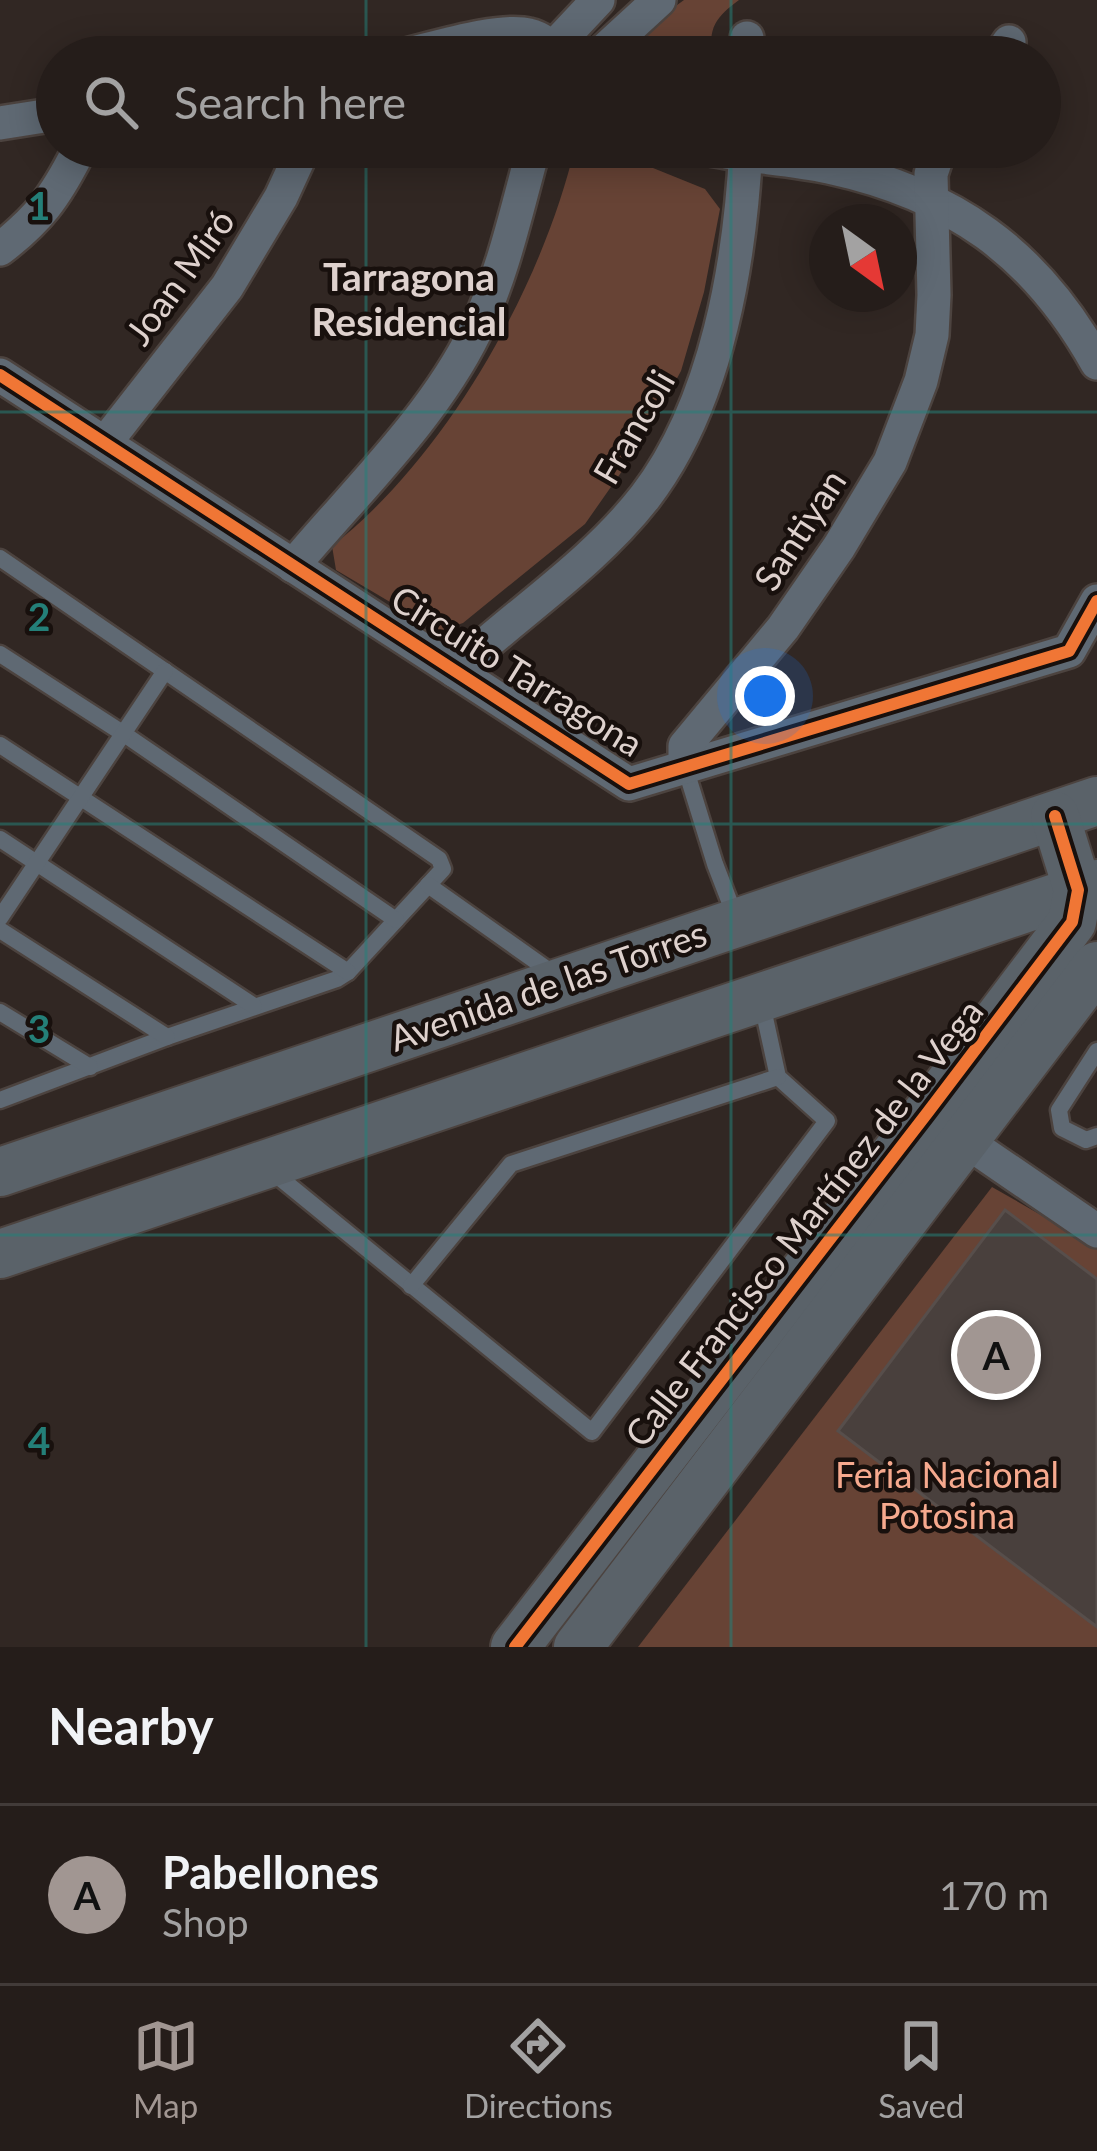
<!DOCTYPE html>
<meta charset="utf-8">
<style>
:root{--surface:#251d1a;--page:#2d2623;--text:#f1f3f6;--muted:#a3a2a2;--line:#423b39;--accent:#a19692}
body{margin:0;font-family:Lato,sans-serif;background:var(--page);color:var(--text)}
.compass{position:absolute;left:809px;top:204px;width:108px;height:108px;border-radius:50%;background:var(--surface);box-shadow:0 6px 30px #0003;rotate:147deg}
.you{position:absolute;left:765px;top:696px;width:42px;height:42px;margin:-30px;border:9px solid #fff;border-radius:50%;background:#1a73e8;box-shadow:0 0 0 18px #1a73e833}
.badge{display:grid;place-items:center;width:78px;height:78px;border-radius:50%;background:var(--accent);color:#111;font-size:39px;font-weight:700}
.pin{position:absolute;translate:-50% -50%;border:6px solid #fff;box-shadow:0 3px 12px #0006}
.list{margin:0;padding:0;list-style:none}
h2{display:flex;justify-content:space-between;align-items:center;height:156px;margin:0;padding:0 48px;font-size:51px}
h2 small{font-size:39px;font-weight:400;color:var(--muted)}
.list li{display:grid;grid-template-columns:78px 1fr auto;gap:36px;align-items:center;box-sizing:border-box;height:180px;padding:0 48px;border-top:3px solid var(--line)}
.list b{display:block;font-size:45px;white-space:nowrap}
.list p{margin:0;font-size:39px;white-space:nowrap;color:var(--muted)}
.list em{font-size:39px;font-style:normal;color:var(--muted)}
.icon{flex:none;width:66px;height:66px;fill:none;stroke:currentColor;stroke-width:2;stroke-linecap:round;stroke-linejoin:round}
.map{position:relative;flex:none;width:1097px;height:1647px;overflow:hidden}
.search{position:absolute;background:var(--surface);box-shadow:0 6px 30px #0003;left:36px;right:36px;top:36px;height:132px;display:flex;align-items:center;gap:30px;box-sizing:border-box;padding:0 42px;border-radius:66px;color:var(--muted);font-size:45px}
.sheet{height:336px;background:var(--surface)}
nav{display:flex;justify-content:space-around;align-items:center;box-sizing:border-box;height:168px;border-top:3px solid var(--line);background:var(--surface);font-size:33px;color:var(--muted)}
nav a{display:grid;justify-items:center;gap:6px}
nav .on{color:var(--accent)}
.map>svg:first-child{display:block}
.green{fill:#674335}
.building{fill:#49403d;stroke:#574e4b;stroke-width:3}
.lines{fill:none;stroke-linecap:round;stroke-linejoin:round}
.lane-casing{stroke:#4c433f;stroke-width:21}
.street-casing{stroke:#4c433f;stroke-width:38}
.secondary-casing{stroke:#4c433f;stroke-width:52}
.lane{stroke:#5f6973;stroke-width:16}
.street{stroke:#5f6973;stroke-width:33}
.secondary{stroke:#5a6269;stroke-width:48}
.cycleway-casing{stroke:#18100d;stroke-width:20}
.cycleway{stroke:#f07635;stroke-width:12}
.grid{fill:none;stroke:#247f78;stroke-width:3;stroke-opacity:0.55}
.labels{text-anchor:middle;stroke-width:9;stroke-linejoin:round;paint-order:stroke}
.street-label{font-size:36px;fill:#ded1cd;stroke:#18100d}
.park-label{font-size:36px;fill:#f6a98e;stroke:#18100d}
.neighbourhood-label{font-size:39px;font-weight:bold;fill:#ded1cd;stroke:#18100d}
.grid-label{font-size:39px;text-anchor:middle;font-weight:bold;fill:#247f78;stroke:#18100d;stroke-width:9;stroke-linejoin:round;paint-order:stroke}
</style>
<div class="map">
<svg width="1097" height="1647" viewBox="0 0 1097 1647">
<rect width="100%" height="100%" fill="#312723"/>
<g class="green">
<path d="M 684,0 L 739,0 C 717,16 706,29 714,57 L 621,57 L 644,29 Z"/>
<path d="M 575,147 L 601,147 L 705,189 L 720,209 L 704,292 L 681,371 L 641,444 L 585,524 L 463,623 L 439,631 L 336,570 L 332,546 C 446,457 542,287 575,147 Z"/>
<polygon points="992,1187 1097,1247 1097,1647 638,1647"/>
</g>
<polygon class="building" points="1005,1210 1097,1279 1097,1627 838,1431"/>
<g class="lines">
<defs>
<g id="lane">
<polyline points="0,558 439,859 443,869 348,972 337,979 167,1037 0,1100"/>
<polyline points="0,654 124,734 396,920"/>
<polyline points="0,745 348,972"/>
<polyline points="685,767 715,864 737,921"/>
<polyline points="0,839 254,1006"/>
<polyline points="428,885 558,977"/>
<polyline points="0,918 165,671"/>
<polyline points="0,930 167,1037"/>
<polyline points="0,1012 90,1067"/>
<polyline points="1097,1051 1059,1110 1062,1128 1086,1140 1097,1136"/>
<polyline points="269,1169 592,1432 827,1121 778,1077 762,1004"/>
<polyline points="411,1286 511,1164 778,1077"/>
</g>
<g id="street">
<path d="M 397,57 C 429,50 499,27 529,35 C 542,38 552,47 560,57"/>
<polyline points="552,57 553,48 598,0"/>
<polyline points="597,57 659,0"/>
<polyline points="747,57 747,38"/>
<polyline points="999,57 1009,42"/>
<polyline points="0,123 57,114"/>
<path d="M 701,147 C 743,157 787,158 829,167 C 953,194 1035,252 1097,363"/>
<path d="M 0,249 C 39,219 55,197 77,154 L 77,147"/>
<polyline points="0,375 629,784 1069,651 1097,601"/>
<polyline points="105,443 227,287 281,197 304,147"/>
<path d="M 293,566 C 354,493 433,418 475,332 C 503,275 517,208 534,147"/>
<path d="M 455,671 C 517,613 592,565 645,497 C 717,403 740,262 746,147"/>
<polyline points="685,767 685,746 783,628 839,547 890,462 921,381 932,335 934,295 931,174 940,147"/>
<polyline points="964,1140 1097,1231"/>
</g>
<g id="secondary">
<polyline points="0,1172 1097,801"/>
<polyline points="0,1254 1097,884"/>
<polyline points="515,1647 928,1112 1072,922 1078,890 1055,816"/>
<polyline points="578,1647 1097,966"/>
</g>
</defs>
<use href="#lane" class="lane-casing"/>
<use href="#street" class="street-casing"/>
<use href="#secondary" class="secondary-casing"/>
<use href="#lane" class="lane"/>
<use href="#street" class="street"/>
<use href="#secondary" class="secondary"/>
<defs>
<g id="cycleway">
<polyline points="0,375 629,784 1069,651 1097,601"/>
<polyline points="515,1647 928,1112 1072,922 1078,890 1055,816"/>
</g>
</defs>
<use href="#cycleway" class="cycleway-casing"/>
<use href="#cycleway" class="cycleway"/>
</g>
<path class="grid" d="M 366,0 L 366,57M 731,0 L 731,57M 366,147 L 366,1647M 731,147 L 731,1647M 0,412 L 1097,412M 0,824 L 1097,824M 0,1235 L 1097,1235"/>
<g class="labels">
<g class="street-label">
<text transform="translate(180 277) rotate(-54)" y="13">Joan Miró</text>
<text transform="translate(634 427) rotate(-60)" y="13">Francoli</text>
<text transform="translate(800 530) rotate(-57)" y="13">Santiyan</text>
<text transform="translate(517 671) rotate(32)" y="13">Circuito Tarragona</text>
<text transform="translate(548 986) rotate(-19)" y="13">Avenida de las Torres</text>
<text transform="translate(804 1223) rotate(-52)" y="13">Calle Francisco Martínez de la Vega</text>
</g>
<g class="park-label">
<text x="947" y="1488">Feria Nacional<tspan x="947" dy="41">Potosina</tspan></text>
</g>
<g class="neighbourhood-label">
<text x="409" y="291">Tarragona<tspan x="409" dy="45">Residencial</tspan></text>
</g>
</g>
<g class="grid-label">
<text x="39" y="220">1</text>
<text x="39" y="631">2</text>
<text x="39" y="1043">3</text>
<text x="39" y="1455">4</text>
</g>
</svg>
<svg class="compass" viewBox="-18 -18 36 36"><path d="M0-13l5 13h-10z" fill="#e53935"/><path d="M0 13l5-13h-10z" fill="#a3a2a2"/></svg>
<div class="you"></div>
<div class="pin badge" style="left:996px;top:1355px">A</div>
<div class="search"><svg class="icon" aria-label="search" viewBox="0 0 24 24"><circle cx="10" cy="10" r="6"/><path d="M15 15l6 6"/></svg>Search here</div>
</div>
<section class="sheet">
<h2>Nearby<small></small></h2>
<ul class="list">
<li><span class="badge">A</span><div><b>Pabellones</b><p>Shop</p></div><em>170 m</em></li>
</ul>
</section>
<nav>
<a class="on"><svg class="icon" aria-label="map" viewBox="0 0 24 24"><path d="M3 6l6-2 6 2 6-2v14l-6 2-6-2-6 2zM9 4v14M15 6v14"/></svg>Map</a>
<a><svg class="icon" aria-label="directions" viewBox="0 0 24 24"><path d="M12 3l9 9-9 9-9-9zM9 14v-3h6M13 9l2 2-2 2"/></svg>Directions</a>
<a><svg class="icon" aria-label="saved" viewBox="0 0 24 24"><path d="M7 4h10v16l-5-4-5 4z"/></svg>Saved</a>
</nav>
